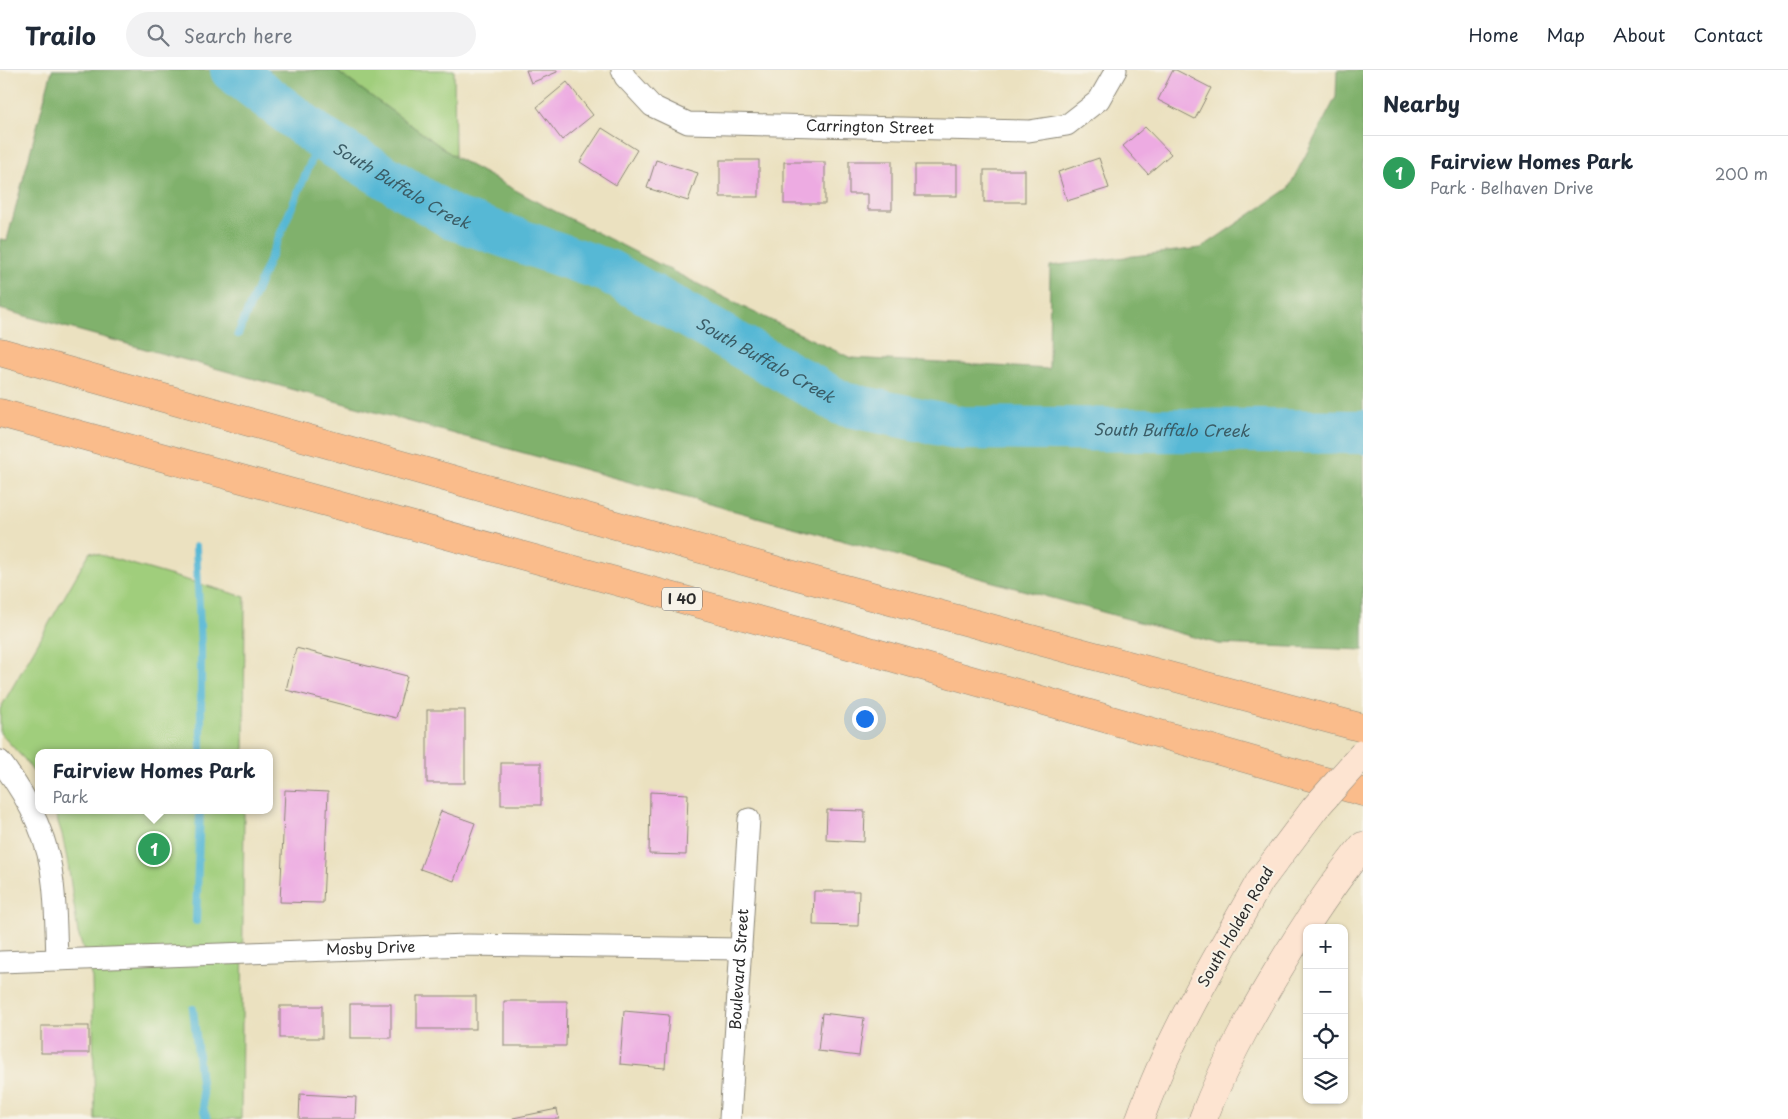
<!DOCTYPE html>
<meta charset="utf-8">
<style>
:root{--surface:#fff;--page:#f2f2f3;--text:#1f2937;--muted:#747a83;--line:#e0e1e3;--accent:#111827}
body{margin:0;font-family:"Playpen Sans",sans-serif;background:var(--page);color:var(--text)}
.controls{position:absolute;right:15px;bottom:15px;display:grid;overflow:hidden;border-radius:10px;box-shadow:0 1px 4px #0004}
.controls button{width:45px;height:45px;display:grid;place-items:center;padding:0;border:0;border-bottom:1px solid var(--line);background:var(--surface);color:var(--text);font:25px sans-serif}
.you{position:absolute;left:864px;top:648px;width:18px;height:18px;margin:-12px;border:4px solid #fff;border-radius:50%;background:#1a73e8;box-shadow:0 0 0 8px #1a73e833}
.badge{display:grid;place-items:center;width:32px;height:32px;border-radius:50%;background:var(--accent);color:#fff;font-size:16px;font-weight:700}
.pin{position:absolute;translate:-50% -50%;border:2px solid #fff;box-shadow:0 1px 5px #0006}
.popup{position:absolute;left:35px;top:679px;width:238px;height:65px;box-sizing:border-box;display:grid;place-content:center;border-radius:10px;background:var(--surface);filter:drop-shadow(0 1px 4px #0005);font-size:16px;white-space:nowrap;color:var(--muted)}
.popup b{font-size:19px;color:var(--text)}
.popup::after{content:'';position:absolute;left:50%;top:100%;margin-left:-10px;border:10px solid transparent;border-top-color:var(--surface)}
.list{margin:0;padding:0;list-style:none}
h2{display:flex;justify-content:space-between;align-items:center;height:65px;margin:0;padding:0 20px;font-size:21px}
h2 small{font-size:16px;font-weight:400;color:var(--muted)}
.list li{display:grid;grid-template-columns:32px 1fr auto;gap:15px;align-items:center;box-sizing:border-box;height:75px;padding:0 20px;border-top:1px solid var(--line)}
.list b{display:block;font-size:19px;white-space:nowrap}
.list p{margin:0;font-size:16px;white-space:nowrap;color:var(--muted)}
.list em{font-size:16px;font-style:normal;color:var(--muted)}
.icon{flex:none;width:28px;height:28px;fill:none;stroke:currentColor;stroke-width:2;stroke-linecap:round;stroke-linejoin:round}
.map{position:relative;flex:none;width:1363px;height:1049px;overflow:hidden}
header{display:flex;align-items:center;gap:30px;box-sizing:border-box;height:70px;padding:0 25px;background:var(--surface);border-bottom:1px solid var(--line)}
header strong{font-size:24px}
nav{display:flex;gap:28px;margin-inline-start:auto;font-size:18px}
.search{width:350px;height:45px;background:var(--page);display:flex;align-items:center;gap:12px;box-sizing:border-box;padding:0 18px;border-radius:28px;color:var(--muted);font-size:19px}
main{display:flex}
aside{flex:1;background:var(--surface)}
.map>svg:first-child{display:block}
.green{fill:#a0ce7c;stroke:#667c54}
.forest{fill:#80b16c;stroke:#566e4c}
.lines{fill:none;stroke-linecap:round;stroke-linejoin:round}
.stream{stroke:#56b8d5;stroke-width:8}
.river{stroke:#56b8d5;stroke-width:44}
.building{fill:#edabe2}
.street-casing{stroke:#8b8676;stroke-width:23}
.secondary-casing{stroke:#8b8676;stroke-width:29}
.highway-casing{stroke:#8b8676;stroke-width:29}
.street{stroke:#fff;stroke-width:21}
.secondary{stroke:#fde4d1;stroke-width:28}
.highway{stroke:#fabc8b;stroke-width:28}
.secondary-bridge-casing{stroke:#8b8676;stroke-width:29;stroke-linecap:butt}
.secondary-bridge{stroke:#fde4d1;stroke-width:28}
.labels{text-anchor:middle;stroke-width:4;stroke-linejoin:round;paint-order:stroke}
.shield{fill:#f7f3e8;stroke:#686764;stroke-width:1}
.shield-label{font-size:14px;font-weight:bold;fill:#2b2b2b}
.street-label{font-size:15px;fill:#2b2b2b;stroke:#f7f3e8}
.water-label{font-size:16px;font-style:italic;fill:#3a5c66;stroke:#f7f3e8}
</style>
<header>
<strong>Trailo</strong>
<div class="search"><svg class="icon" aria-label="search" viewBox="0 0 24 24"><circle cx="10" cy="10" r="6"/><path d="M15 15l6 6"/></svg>Search here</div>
<nav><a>Home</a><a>Map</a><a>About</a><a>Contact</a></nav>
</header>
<main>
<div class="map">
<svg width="1363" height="1049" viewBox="0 0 1363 1049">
<rect width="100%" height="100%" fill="#f7f3e8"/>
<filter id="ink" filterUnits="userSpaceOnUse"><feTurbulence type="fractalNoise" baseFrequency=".02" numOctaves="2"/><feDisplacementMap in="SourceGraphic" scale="10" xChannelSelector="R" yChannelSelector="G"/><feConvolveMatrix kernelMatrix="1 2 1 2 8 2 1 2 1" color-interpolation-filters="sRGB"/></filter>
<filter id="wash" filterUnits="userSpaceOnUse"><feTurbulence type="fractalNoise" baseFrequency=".0096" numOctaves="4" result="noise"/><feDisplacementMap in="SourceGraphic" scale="20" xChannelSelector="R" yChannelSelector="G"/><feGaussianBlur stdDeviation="1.12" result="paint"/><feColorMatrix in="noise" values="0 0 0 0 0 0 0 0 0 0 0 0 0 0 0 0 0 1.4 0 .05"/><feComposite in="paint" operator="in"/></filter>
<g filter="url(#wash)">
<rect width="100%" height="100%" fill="#ebe1c0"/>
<g class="green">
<polygon points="335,0 454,0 455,87"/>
<polygon points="90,482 245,527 244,683 39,683 39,710 25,690 0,663 0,639"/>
<polygon points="54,740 244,740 241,1049 95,1049 92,908 78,863 68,794 62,764"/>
</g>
<polygon class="forest" points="52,0 335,0 455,87 539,133 747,239 851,288 1049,299 1050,196 1201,178 1288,119 1336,27 1337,0 1363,0 1363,580 1219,574 0,239 0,169 7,170"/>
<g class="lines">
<g class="stream">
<polyline points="238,264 321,68"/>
<polyline points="196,477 201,577 201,683"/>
<polyline points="196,851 200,740"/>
<polyline points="193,939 204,1041 207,1049"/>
</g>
<path class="river" id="s1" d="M 232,0 L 321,68 L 453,148 L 608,201 L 843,334 L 961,358 L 1363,362"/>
</g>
<g id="blocks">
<g class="building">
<polygon points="526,0 557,0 557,2 531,13"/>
<polygon points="1173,0 1176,0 1211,18 1195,49 1158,30"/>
<polygon points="567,12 593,45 562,70 537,37"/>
<polygon points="1145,57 1171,84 1148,104 1123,76"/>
<polygon points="602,58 637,80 616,115 580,92"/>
<polygon points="1099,88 1109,118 1067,131 1058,102"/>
<polygon points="656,90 698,103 688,131 647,118"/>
<rect x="720" y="90" width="39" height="37"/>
<polygon points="849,91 892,91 892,140 868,140 868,124 849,124"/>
<rect x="784" y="92" width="41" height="42"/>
<rect x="915" y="95" width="42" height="31"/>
<rect x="984" y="100" width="41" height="32"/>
<polygon points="296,578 407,606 396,648 286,620"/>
<rect x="427" y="640" width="38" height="73"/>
<rect x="501" y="693" width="40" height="42"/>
<polygon points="285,720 328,722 323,833 280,832"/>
<polygon points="650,722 688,724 686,785 649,784"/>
<polygon points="827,740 865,741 864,772 826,770"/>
<polygon points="441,741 475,753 454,811 420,799"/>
<polygon points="814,821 859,821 858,856 813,855"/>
<rect x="417" y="926" width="59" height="33"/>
<polygon points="504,931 567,931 566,976 504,976"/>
<rect x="350" y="934" width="41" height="34"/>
<rect x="280" y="936" width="42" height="32"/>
<polygon points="624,941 669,945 665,998 620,994"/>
<polygon points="822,943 864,948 859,986 818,981"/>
<rect x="41" y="956" width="48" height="27"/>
<polygon points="300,1024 356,1027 355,1049 299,1049"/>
<polygon points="557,1039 559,1049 513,1049 513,1048"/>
</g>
</g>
</g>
<g filter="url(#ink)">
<use href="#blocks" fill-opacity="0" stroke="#8b8676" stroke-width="1"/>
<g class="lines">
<defs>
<g id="street">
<path id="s2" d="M 622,0 L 625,7 L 652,36 L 688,53 L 1029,61 L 1067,55 L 1099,30 L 1116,0"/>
<path d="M 0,691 C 27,726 49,768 53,813 C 56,838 56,864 57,890"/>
<path id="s3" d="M 0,892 L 467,875 L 741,879"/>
<path id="s4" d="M 730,1049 L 749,749"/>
</g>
<g id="secondary">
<path d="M 1140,1049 C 1170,965 1217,888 1260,811"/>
<path d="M 1203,1049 C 1228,984 1262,925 1299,866 C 1319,835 1340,804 1363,776"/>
</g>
<g id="highway">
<polyline points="0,282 786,503 1363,658"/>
<polyline points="0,343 824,568 1363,722"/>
</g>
</defs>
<use href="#street" class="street-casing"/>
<use href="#secondary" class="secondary-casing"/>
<use href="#highway" class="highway-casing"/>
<use href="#street" class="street"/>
<use href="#secondary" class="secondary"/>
<use href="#highway" class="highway"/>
<defs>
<polyline id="secondary-bridge" points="1260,811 1315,738 1363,684"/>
</defs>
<use href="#secondary-bridge" class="secondary-bridge-casing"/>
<use href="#secondary-bridge" class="secondary-bridge"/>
</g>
</g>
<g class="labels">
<rect class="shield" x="662" y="517.5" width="40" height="23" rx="4"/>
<g class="shield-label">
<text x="682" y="534">I 40</text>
</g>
<g class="street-label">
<text dy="5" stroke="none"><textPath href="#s2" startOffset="269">Carrington Street</textPath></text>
<text transform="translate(1236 857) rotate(-60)" y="5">South Holden Road</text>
<text dy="5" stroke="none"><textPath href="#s3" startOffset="371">Mosby Drive</textPath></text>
<text dy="5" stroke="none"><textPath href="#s4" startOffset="150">Boulevard Street</textPath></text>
</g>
<g class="water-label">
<text dy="6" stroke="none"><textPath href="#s1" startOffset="206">South Buffalo Creek</textPath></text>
<text dy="6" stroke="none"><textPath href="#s1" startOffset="611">South Buffalo Creek</textPath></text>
<text dy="6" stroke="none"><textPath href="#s1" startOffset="1031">South Buffalo Creek</textPath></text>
</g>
</g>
</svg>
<div class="controls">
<button>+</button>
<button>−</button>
<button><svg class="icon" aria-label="locate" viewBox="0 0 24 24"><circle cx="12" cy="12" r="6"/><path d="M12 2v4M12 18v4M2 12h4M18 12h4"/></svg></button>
<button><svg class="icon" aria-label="layers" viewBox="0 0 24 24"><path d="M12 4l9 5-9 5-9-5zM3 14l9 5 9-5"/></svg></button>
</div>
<div class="you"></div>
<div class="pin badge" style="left:154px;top:779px;background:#2e9e5b">1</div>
<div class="popup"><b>Fairview Homes Park</b>Park</div>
</div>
<aside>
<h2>Nearby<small></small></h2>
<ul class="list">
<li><span class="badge" style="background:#2e9e5b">1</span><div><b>Fairview Homes Park</b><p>Park · Belhaven Drive</p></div><em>200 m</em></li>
</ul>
</aside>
</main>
